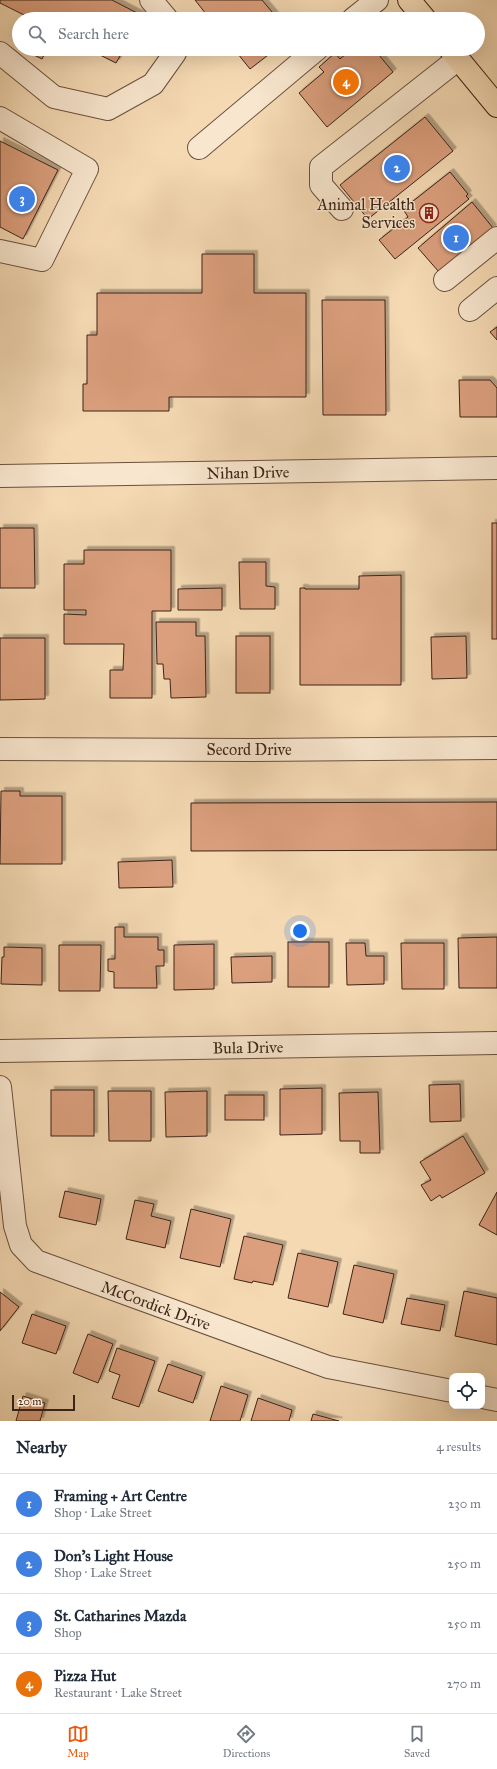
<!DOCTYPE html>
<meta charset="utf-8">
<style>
:root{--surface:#fff;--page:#f6f6f7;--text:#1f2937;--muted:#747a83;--line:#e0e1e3;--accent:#ea580c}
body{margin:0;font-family:"IM FELL Great Primer",serif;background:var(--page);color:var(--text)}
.controls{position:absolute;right:12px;bottom:12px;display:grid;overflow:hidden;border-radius:8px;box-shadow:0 4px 16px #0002}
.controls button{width:36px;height:36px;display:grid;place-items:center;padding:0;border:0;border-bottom:1px solid var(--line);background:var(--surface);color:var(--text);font:20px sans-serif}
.scale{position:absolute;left:12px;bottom:10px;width:63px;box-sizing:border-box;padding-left:4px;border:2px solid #3c2418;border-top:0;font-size:11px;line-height:14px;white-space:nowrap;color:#3c2418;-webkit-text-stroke:3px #f8e6ce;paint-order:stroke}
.you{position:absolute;left:300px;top:931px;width:14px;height:14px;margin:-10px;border:3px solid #fff;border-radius:50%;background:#1a73e8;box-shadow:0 0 0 6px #1a73e833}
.badge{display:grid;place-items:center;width:26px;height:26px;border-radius:50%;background:var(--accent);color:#fff;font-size:13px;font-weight:700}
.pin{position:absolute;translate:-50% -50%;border:2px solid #fff;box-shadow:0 1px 4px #0006}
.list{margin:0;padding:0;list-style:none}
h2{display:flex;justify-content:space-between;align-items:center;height:52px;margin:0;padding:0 16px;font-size:17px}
h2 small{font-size:13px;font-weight:400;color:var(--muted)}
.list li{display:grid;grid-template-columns:26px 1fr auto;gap:12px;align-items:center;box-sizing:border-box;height:60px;padding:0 16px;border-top:1px solid var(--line)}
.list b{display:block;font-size:15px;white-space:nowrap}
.list p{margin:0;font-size:13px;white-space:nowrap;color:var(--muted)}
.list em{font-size:13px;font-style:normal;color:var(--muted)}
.icon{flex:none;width:22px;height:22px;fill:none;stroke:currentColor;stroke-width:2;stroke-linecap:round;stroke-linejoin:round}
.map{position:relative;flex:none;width:497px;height:1421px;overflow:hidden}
.search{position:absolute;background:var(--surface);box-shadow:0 4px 16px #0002;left:12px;right:12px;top:12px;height:44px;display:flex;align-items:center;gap:10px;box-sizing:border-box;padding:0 14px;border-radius:22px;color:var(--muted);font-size:15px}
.sheet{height:292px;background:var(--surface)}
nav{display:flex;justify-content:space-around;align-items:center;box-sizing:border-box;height:56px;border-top:1px solid var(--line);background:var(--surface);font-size:11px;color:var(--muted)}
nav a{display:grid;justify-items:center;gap:2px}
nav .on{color:var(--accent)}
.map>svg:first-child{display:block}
.building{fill:#db9f7d;stroke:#3c2418;filter:url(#shadow)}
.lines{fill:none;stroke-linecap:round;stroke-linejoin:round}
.minor-casing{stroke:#6a513f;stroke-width:24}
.major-casing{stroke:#3c2418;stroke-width:24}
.minor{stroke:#f8e6ce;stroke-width:22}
.major{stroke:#f4d9b3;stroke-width:22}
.labels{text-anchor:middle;stroke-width:3;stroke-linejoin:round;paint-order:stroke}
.poi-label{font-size:16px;fill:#3c2418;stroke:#f8e6ce;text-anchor:end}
.street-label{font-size:16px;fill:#3c2418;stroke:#f8e6ce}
</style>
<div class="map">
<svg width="497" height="1421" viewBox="0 0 497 1421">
<defs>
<filter id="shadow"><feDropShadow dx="3.5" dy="-3.5" stdDeviation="0" flood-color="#0004"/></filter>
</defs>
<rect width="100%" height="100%" fill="#f4d9b3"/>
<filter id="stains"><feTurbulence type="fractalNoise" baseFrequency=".005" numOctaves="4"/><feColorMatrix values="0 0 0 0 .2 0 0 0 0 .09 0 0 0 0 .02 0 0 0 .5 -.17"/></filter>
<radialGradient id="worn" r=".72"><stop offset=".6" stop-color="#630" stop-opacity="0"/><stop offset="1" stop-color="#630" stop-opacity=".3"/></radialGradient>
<g class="building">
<polygon points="0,0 112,0 141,15 139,19 32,19 0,3"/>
<polygon points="195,0 262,0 278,19 210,19"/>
<polygon points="22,49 47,49 42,59"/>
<polygon points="88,49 124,49 116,63"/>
<polygon points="234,49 276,49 250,69"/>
<polygon points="352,49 374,49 393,72 327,127 299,93 324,72 319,67 335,53 340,59"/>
<polygon points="425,117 453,151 368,219 340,185"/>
<polygon points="0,141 58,170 23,239 0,227"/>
<polygon points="450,172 468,194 466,196 469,199 395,259 379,240 408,217 403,209"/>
<polygon points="472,202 493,228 439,272 418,248"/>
<polygon points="202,254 254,254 254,293 306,293 306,397 169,397 169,411 83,411 83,384 87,384 87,335 97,335 97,293 202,293"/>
<polygon points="322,300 385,300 386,415 323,415"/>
<polygon points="497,327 497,340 490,332"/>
<polygon points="459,380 490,380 497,388 497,417 460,417"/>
<rect x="492" y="523" width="5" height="116"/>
<polygon points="0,528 34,528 35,588 0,588"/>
<polygon points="84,550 171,550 171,611 152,611 152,698 110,698 110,670 123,670 124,644 64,644 64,614 86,615 86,610 64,610 64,564 84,564"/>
<polygon points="239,562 266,562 266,586 275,587 275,609 240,609"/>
<polygon points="401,575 401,685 300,685 300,588 305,588 305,589 359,589 359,576"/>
<polygon points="222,588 222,610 178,610 178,589"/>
<polygon points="156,622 196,622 196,636 205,636 206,697 171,698 170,679 164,679 163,664 157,664"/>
<rect x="236" y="636" width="34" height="57"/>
<polygon points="466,636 467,678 432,679 431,637"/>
<polygon points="0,638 45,638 45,699 0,700"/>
<polygon points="1,791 20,791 20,796 62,796 62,864 0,864"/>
<polygon points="497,802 497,850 191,851 191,803"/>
<polygon points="172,860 173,887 119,888 118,862"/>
<polygon points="115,927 124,927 124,937 158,937 158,950 164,950 164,966 156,966 157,988 114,988 114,972 108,971 108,959 115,959"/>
<polygon points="497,937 497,988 459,988 458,938"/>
<rect x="288" y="942" width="41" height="45"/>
<polygon points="346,943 365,943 366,956 384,956 384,984 347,985"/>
<polygon points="401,943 444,943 444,989 402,989"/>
<polygon points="214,944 214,989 174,990 174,945"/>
<polygon points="59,945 101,945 100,991 59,991"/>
<polygon points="4,947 42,948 42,985 1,984 2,957 4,957"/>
<polygon points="272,956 272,982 232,983 231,957"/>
<polygon points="460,1084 461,1121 430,1122 429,1085"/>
<polygon points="322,1088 322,1134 280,1135 280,1089"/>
<rect x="51" y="1090" width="43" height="46"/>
<polygon points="108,1091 151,1091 151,1141 109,1141"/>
<polygon points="207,1091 207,1136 166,1137 165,1092"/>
<polygon points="378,1092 380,1153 360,1153 360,1141 340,1141 339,1093"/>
<rect x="225" y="1095" width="39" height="25"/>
<polygon points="463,1136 485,1173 442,1198 440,1195 431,1201 421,1185 431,1180 420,1162"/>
<polygon points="65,1191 101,1199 96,1225 59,1217"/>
<polygon points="497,1192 497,1235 479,1225"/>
<polygon points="135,1200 154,1204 151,1216 171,1221 165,1248 126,1239"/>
<polygon points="191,1209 231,1219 220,1267 180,1258"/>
<polygon points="244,1236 283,1245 273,1285 253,1281 252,1283 234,1279"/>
<polygon points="298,1253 338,1262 328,1307 288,1298"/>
<polygon points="354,1265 394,1274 383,1323 343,1314"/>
<polygon points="464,1291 497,1298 497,1345 455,1336"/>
<polygon points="0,1292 19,1307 0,1331"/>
<polygon points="407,1298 445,1305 440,1331 401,1324"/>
<polygon points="32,1314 66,1326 56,1354 22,1343"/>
<polygon points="88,1334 113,1344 98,1383 73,1373"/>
<polygon points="117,1348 155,1361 139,1407 112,1398 120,1375 109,1371"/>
<polygon points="168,1364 202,1376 193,1403 158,1391"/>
<polygon points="221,1386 248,1395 240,1421 210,1421"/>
<polygon points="23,1396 45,1403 40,1421 16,1421"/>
<polygon points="258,1398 292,1410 289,1421 251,1421"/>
<polygon points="313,1414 339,1421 311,1421"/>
</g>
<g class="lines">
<defs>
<g id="minor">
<polyline points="151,0 167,19"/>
<polyline points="353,19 377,0"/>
<polyline points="0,53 54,97 108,109 153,84 175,53 175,49"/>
<polyline points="0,118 87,169 42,260 0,251"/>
<polyline points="199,148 317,49"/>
<polyline points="342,209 321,185 321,167 458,59"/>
<polyline points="445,280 497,238"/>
<polyline points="470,310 497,288"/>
<polyline points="0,476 497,468"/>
<polyline points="0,749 249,750 497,748"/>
<polyline points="0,1051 497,1043"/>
<polyline points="0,1087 15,1226 21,1245 36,1261 328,1367 452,1391"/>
<polyline points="482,1397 497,1400"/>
</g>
<g id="major">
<polyline points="409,0 425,19"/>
<polyline points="450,49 497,106"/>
</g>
</defs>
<use href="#minor" class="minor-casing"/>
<use href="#major" class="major-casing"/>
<use href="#minor" class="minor"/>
<use href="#major" class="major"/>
</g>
<defs>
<symbol id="building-ring" viewBox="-11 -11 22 22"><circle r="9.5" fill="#f8e6ce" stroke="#8f2418" stroke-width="1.5"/><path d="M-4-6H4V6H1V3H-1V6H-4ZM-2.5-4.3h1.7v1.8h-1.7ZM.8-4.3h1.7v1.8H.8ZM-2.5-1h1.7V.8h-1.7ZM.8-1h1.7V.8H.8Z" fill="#8f2418"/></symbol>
</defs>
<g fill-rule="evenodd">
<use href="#building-ring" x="418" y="202" width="22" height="22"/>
</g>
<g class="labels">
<g class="poi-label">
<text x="415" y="210">Animal Health<tspan x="415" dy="18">Services</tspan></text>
</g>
<g class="street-label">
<text transform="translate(248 472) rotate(-1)" y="6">Nihan Drive</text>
<text x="249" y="755">Secord Drive</text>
<text transform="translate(248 1047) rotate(-1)" y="6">Bula Drive</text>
<text transform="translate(156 1305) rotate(20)" y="6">McCordick Drive</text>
</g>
</g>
<rect width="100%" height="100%" filter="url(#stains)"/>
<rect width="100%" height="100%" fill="url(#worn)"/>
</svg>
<div class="controls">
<button><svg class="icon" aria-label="locate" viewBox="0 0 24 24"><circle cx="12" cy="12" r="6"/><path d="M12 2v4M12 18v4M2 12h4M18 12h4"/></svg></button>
</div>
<div class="scale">20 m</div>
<div class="you"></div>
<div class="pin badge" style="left:456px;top:238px;background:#3f7fe0">1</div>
<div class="pin badge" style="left:397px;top:168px;background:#3f7fe0">2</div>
<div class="pin badge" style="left:22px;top:199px;background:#3f7fe0">3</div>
<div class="pin badge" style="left:346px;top:82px;background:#e8710a">4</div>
<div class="search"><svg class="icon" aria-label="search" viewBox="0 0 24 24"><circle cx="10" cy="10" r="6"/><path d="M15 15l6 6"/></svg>Search here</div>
</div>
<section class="sheet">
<h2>Nearby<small>4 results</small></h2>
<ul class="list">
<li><span class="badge" style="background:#3f7fe0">1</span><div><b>Framing + Art Centre</b><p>Shop · Lake Street</p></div><em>230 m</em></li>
<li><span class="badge" style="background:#3f7fe0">2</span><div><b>Don's Light House</b><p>Shop · Lake Street</p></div><em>250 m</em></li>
<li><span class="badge" style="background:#3f7fe0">3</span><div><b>St. Catharines Mazda</b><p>Shop</p></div><em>250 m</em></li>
<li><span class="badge" style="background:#e8710a">4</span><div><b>Pizza Hut</b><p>Restaurant · Lake Street</p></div><em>270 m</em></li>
</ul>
</section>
<nav>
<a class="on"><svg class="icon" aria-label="map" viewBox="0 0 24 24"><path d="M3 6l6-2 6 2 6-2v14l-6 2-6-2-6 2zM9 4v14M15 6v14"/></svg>Map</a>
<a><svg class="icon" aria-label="directions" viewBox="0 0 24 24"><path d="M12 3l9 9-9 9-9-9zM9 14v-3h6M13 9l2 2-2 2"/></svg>Directions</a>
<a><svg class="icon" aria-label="saved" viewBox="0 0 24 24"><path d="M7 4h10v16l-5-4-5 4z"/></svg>Saved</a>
</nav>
